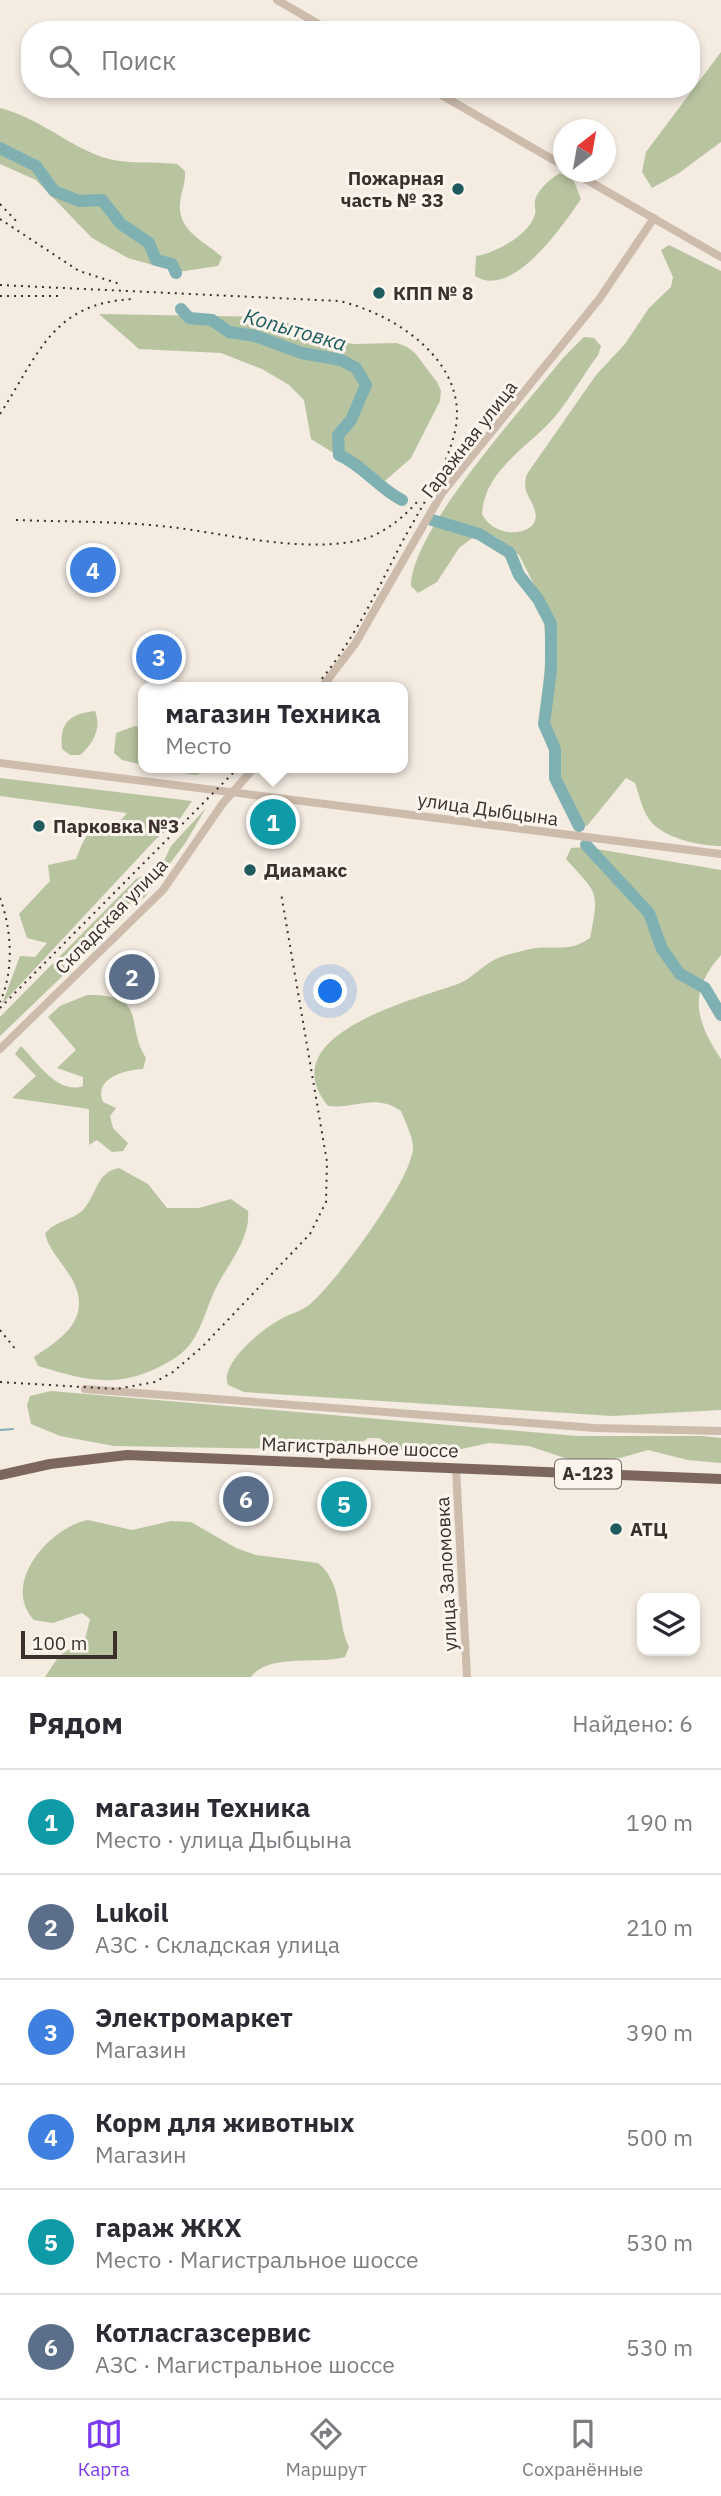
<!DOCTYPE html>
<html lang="ru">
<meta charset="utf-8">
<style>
:root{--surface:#fff;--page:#f7f7f7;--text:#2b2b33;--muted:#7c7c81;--line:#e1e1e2;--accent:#7c3aed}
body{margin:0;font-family:"IBM Plex Sans",sans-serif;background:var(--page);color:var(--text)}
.controls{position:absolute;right:21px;bottom:21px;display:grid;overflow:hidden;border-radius:14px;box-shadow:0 4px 10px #0003}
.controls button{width:63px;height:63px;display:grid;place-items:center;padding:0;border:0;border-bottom:2px solid var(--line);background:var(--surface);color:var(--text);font:35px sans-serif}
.compass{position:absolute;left:553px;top:119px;width:63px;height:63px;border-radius:50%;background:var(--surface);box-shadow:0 4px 10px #0003;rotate:31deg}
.scale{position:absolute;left:21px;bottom:18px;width:96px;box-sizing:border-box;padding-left:7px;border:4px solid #3b302b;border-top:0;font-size:19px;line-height:24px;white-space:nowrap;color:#3b302b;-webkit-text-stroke:5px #fbf5ee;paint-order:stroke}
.you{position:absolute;left:331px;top:992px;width:24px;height:24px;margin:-18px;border:5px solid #fff;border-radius:50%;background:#1a73e8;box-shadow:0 0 0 10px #1a73e833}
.badge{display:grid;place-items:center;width:46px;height:46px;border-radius:50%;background:var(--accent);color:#fff;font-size:23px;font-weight:700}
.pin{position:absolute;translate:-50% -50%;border:4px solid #fff;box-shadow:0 2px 7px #0006}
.popup{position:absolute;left:138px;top:682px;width:270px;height:91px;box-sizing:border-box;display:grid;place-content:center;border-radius:14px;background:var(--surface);filter:drop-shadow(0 2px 5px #0005);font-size:23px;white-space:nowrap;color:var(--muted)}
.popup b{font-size:26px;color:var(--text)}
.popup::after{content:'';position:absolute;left:50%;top:100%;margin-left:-14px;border:14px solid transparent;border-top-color:var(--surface)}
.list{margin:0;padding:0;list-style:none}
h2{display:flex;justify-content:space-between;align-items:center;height:91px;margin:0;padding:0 28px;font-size:30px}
h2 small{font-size:23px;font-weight:400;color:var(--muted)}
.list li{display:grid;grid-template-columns:46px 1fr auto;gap:21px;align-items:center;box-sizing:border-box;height:105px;padding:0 28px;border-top:2px solid var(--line)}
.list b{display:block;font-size:26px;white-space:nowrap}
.list p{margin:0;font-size:23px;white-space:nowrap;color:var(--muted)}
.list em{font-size:23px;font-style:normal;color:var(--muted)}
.icon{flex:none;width:38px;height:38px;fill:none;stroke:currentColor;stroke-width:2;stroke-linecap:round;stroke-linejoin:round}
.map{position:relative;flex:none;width:721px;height:1677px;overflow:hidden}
.search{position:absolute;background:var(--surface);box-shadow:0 4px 10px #0003;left:21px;right:21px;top:21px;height:77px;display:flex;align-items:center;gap:18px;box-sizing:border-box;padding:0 24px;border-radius:28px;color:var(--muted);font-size:26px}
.sheet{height:721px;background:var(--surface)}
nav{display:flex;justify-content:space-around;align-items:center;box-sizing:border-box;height:98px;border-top:2px solid var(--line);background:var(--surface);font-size:19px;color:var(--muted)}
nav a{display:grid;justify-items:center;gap:4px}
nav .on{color:var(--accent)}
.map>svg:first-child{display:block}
.green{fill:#b8c4a0}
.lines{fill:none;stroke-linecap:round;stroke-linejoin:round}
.stream{stroke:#7fb0b2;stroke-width:2}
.river{stroke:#7fb0b2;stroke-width:12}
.minor{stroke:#cdbbac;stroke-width:8}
.major{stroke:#7d675c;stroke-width:10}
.rail{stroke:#3b302b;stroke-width:2;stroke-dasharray:2 5;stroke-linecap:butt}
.poi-dot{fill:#1f5a5e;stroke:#fbf5ee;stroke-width:2.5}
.labels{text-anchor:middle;stroke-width:6;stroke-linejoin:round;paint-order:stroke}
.shield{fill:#fbf5ee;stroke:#756b66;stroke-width:2}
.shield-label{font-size:18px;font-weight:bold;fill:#3b302b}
.poi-label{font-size:19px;font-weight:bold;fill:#3b302b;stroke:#fbf5ee;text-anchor:start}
.street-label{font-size:19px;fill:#3b302b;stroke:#fbf5ee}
.water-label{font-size:21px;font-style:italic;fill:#1f5a5e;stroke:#fbf5ee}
</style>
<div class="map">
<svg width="721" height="1677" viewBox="0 0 721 1677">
<rect width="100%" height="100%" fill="#f4ebe1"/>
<g class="green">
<polygon points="721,52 721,142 679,173 652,188 642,172 646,152"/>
<path d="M 0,108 C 37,117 66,144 102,157 C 125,165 152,161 177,164 L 185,171 C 186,183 181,192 180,203 C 177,231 206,242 222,257 L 218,266 L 178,272 L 128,258 L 92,238 L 36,180 L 0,164 Z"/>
<path d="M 560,173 L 574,181 L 581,199 C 563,225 513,300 475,276 L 476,256 C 495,253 527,236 534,217 C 537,211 534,207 535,201 C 537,190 551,178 560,173 Z"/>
<path d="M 669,245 L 721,271 L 721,846 C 701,846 661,838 649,819 C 642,809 639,794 635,783 L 626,778 L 587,826 L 577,825 L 570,817 L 548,746 L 542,704 L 546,648 L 542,600 L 519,555 L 496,537 L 486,534 L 475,536 L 459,548 L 437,582 L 418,593 L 411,586 C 411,530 525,406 563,358 L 584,337 L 594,338 L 601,346 L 598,355 C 584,374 572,395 558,413 C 533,445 484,468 482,514 C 487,523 493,528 503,531 C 516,535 540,530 535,511 C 531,496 521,492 527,474 L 596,375 L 625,344 L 649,308 L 671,287 L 673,277 L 661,250 Z"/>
<polygon points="99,314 273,317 332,340 353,344 397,343 407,347 415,353 437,382 441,391 440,401 411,458 378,487 356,467 311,439 304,400 289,385 262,369 221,353 139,349"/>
<path d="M 95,711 C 102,728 93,744 80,755 L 70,755 L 62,749 C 59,722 70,714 95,711 Z"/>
<polygon points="135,726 143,728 143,765 122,760 114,753 116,733"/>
<polygon points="154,768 218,768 195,775"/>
<path d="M 0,778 L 192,801 L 179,820 L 155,840 L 2,1004 L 20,956 L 35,957 L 47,943 L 27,938 L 19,914 L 50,881 L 48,865 L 76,859 C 88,829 90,827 120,821 L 127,813 L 0,796 Z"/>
<polygon points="206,808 186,842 144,898 126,905 124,917 0,1036 0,1017 136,879 161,867 171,846"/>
<path d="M 585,847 L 721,870 L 721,955 C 687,993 696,1021 721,1059 L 721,1410 L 612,1416 L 244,1392 L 228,1385 C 219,1364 263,1328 281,1319 C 289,1314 302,1311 309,1305 C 334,1285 415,1176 413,1146 C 412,1135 405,1121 401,1111 C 374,1093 358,1109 328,1106 C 270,1035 413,1000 458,984 C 471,979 481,967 494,960 C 504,955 518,952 530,949 C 555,944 567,954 590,938 C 600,889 597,894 566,859 L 571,848 Z"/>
<path d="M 87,995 C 150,994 124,1024 146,1058 L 143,1069 C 125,1070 93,1078 103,1102 L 116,1108 L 110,1116 L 113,1128 L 128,1143 L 123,1151 L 112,1152 L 97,1140 L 89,1145 L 89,1109 L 12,1098 L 36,1076 L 15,1054 L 21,1046 C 37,1062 58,1095 83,1086 L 83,1077 L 57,1068 L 76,1050 L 48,1017 L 60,1006 Z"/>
<path d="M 119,1168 L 148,1184 L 167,1208 L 199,1208 L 231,1199 L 248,1211 C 251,1236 230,1262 218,1284 C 208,1302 203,1327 191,1343 C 183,1354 170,1362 157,1368 C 114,1389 82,1379 38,1366 L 34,1357 C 60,1340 90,1321 75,1285 C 67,1267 50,1253 45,1234 C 55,1220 72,1221 83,1210 C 97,1195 96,1172 119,1168 Z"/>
<polygon points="51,1391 577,1436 702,1436 721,1438 721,1463 688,1460 648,1450 620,1458 577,1462 529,1446 489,1443 457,1450 416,1452 395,1449 379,1438 368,1438 351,1450 114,1446 60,1436 31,1424 27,1405 30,1396"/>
<path d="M 88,1520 L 132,1530 L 171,1521 L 191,1522 L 236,1548 L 256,1555 L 318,1563 C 344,1584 336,1620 349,1647 L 345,1657 C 316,1665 268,1653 251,1677 L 45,1677 L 59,1656 L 85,1639 L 90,1619 L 82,1613 L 53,1623 L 34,1620 C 0,1584 50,1527 88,1520 Z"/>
</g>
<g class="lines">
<polyline class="stream" points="0,1430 13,1429"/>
<g class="river">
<polyline points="0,148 36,166 54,191 79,201 102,200 121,224 149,243 156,260 172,264 176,273"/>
<path d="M 181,309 L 189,318 L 212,320 L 229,332 L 255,336 L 302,353 L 341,360 L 356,368 L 366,385 L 351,420 L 338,435 L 339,455 C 364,466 378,488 402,500"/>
<polyline points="432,520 479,534 510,553 519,575 538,599 551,624 551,671 544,724 555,749 555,778 579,826"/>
<polyline points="586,845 649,913 662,949 680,974 705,988 721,1015"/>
</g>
<g class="minor">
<polyline points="277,0 329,30"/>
<polyline points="431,89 564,166"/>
<polyline points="573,172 721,257"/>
<polyline points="322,687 355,644 442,493 600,298 654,218"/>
<polyline points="0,763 721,854"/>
<polyline points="0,1049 163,890 223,803 254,768"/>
<polyline points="85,1389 595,1428 721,1431"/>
<polyline points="456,1469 467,1677"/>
</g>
<polyline class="major" points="0,1475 50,1464 127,1455 721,1479"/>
<g class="rail">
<polyline points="0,204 19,224"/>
<polyline points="0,219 79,271 120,284"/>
<path d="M 0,285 L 339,301 C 396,314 470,363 455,431 C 446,471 419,510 400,546 C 375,595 351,645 315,687"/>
<polyline points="0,296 59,296"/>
<path d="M 0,414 C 39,354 52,303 133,299"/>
<path d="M 16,520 C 67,522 119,521 170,527 C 228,534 292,551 351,542 C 378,538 399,522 417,502"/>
<path d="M 0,898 C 12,930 14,971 0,1002"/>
<polyline points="0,1008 238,768"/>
<polyline points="0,1330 16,1350"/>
<polyline points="0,1382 116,1389 155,1382 173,1372 202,1347 310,1234 326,1202 327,1162 281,893"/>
</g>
</g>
<g class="poi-dot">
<circle cx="458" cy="189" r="7"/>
<circle cx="379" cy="293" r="7"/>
<circle cx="39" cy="826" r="7"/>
<circle cx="250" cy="870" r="7"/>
<circle cx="616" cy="1529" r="7"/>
</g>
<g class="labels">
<rect class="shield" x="555" y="1459.5" width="66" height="29" rx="5"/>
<g class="shield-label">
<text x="588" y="1480">А-123</text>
</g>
<g class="poi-label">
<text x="444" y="185" text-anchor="end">Пожарная<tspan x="444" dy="22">часть № 33</tspan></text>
<text x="393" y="300">КПП № 8</text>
<text x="53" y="833">Парковка №3</text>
<text x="264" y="877">Диамакс</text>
<text x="630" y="1536">АТЦ</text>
</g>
<g class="street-label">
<text transform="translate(469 439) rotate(-52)" y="7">Гаражная улица</text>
<text transform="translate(488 809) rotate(8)" y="7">улица Дыбцына</text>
<text transform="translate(111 916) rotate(-46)" y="7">Складская улица</text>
<text transform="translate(360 1447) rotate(2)" y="7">Магистральное шоссе</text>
<text transform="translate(446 1574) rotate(-93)" y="7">улица Заломовка</text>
</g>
<g class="water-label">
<text transform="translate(295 330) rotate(16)" y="7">Копытовка</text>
</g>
</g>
</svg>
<div class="controls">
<button><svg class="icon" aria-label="layers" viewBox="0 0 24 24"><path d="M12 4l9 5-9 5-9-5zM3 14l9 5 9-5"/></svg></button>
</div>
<svg class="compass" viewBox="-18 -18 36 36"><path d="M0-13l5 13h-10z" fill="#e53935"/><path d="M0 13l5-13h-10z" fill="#7c7c81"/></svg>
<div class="scale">100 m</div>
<div class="you"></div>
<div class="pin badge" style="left:273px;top:822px;background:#0f9aa8">1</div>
<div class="popup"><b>магазин Техника</b>Место</div>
<div class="pin badge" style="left:132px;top:977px;background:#5c6f8a">2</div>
<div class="pin badge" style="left:159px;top:657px;background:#3f7fe0">3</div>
<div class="pin badge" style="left:93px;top:570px;background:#3f7fe0">4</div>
<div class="pin badge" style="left:344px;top:1504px;background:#0f9aa8">5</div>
<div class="pin badge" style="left:246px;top:1499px;background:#5c6f8a">6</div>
<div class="search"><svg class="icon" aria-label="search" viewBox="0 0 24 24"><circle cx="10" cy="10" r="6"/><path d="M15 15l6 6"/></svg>Поиск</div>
</div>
<section class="sheet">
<h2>Рядом<small>Найдено: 6</small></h2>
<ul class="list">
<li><span class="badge" style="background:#0f9aa8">1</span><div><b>магазин Техника</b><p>Место · улица Дыбцына</p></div><em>190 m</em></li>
<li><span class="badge" style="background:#5c6f8a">2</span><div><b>Lukoil</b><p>АЗС · Складская улица</p></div><em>210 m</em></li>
<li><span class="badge" style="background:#3f7fe0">3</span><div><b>Электромаркет</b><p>Магазин</p></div><em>390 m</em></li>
<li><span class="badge" style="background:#3f7fe0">4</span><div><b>Корм для животных</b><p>Магазин</p></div><em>500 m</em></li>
<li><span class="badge" style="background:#0f9aa8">5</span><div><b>гараж ЖКХ</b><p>Место · Магистральное шоссе</p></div><em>530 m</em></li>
<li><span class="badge" style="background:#5c6f8a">6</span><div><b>Котласгазсервис</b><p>АЗС · Магистральное шоссе</p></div><em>530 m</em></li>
</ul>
</section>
<nav>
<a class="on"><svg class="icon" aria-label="map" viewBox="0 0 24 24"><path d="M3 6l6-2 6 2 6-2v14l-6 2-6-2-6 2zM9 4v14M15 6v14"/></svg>Карта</a>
<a><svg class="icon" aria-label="directions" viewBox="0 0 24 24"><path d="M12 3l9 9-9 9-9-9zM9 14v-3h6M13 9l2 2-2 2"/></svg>Маршрут</a>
<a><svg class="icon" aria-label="saved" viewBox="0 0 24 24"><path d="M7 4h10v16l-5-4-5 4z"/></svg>Сохранённые</a>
</nav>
